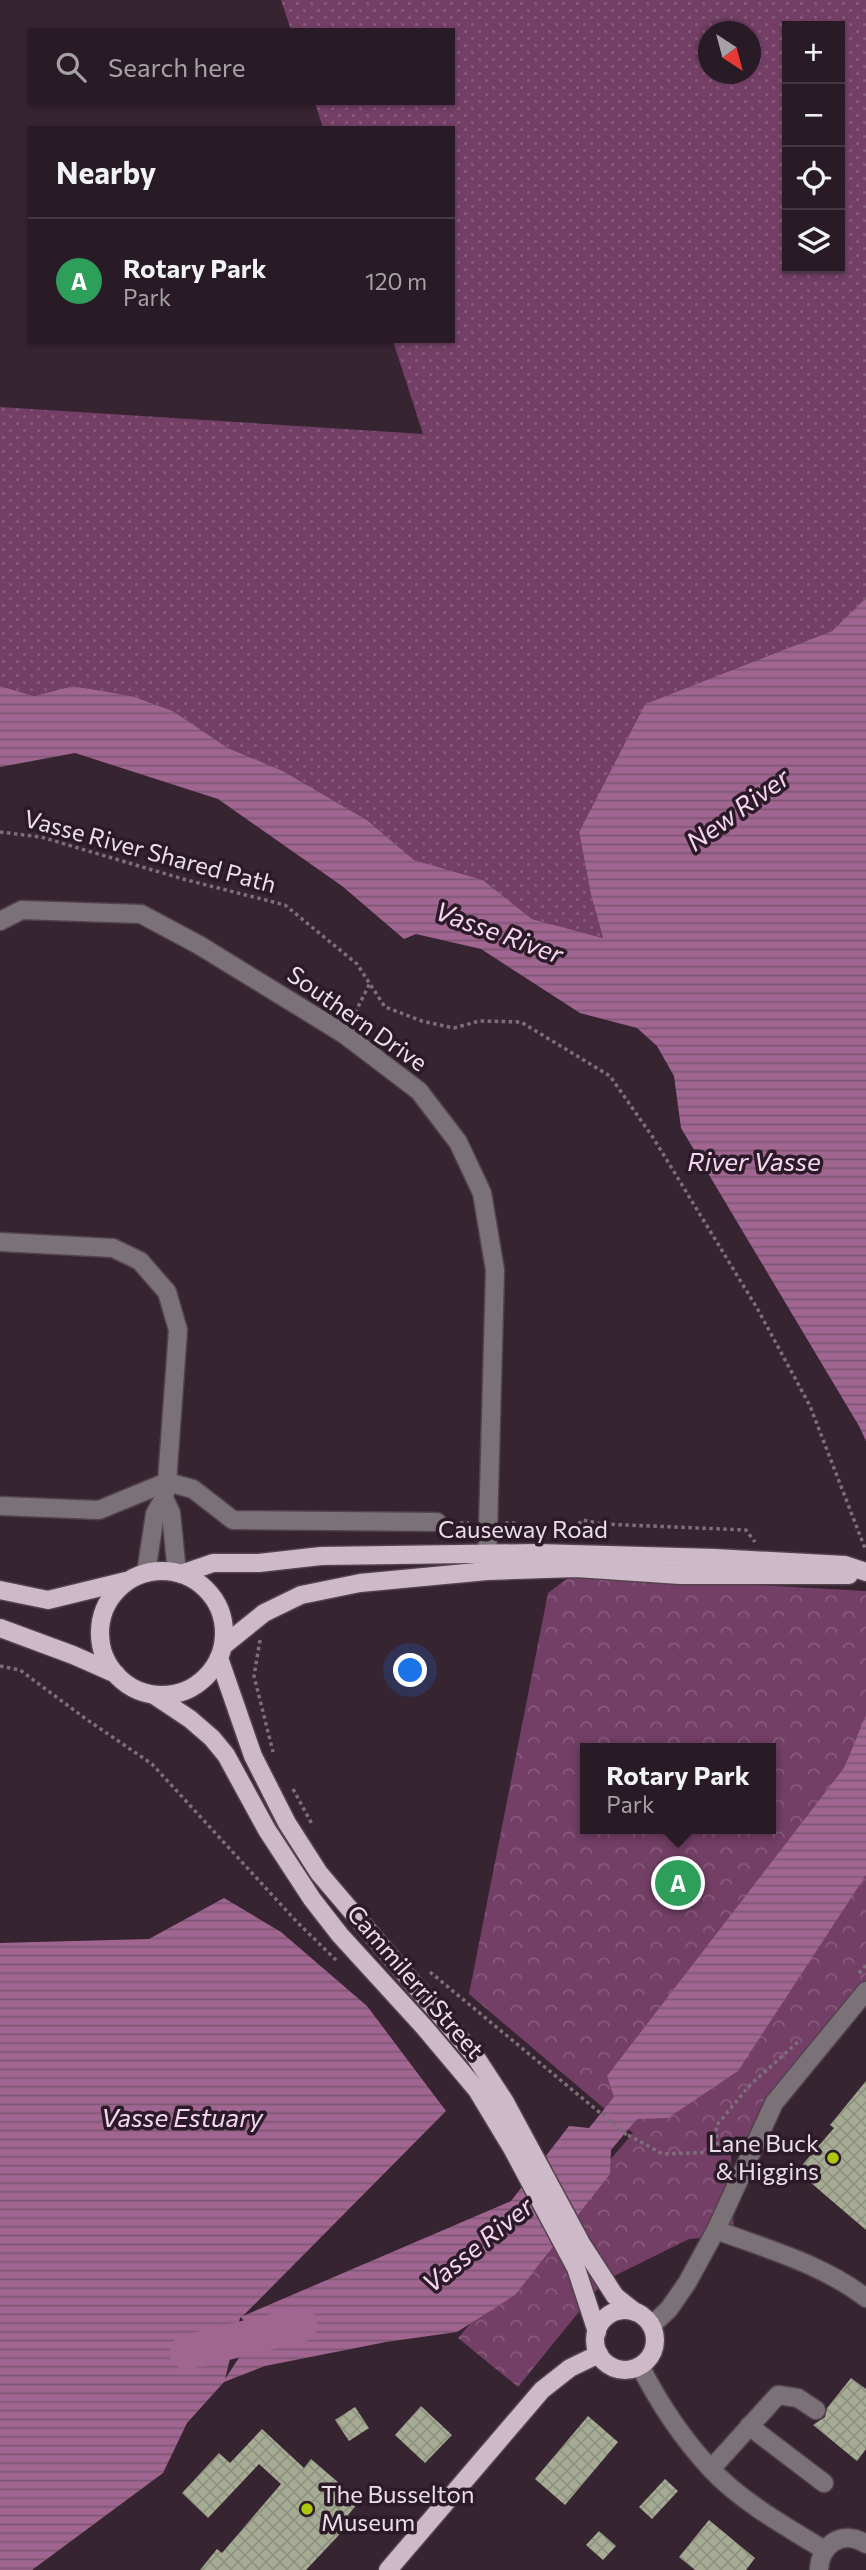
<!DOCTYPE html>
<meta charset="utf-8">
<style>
:root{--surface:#281b25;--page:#30242d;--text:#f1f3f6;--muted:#a5a1a7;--line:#443942;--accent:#8c9099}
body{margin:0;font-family:Commissioner,sans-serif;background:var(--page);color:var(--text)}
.controls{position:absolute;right:21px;top:21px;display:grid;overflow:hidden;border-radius:0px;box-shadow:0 2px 5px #0004}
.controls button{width:63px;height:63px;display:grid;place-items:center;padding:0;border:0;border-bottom:2px solid var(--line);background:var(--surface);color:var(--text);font:35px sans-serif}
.compass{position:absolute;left:698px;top:21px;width:63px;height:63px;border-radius:50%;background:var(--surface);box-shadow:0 2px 5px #0004;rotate:144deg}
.you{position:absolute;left:411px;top:1671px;width:24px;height:24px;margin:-18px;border:5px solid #fff;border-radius:50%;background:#1a73e8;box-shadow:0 0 0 10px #1a73e833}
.badge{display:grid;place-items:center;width:46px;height:46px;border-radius:50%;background:var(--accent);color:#fff;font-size:23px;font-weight:700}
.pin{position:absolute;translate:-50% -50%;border:4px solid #fff;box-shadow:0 2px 7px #0006}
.popup{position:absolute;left:580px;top:1743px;width:196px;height:91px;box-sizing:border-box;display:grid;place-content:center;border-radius:0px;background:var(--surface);filter:drop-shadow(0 2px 5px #0005);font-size:23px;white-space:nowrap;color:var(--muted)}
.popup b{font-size:26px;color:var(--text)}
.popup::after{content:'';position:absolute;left:50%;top:100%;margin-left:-14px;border:14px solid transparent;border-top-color:var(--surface)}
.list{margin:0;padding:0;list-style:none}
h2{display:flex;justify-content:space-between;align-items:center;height:91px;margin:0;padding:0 28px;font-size:30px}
h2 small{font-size:23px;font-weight:400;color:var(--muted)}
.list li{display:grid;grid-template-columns:46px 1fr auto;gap:21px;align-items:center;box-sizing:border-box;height:126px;padding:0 28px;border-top:2px solid var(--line)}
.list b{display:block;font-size:26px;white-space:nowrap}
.list p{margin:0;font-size:23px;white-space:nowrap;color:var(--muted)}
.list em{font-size:23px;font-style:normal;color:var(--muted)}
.icon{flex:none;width:38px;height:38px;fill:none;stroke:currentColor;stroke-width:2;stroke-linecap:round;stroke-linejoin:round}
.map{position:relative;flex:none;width:866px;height:2570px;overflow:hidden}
.search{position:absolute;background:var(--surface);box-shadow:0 2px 5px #0004;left:28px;top:28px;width:427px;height:77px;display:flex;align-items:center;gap:18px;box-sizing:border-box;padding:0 24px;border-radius:0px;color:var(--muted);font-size:26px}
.panel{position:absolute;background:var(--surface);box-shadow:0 2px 5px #0004;left:28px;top:126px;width:427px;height:217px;border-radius:0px}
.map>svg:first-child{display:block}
.grass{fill:url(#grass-dots);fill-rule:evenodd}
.park{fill:url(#park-crowns);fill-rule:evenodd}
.water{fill:url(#water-rules);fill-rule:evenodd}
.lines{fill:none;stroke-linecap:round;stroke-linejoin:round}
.river{stroke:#a16591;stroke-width:35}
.building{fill:url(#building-cross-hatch)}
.minor-casing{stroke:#53424e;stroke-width:21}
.major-casing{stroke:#53424e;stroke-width:21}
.path{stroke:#7e6e79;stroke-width:3.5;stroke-dasharray:3.5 3.5;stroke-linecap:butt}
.minor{stroke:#7b7278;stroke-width:18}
.major{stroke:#cdb9c7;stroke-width:18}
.poi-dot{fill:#adc60e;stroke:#2b1a27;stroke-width:2.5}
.labels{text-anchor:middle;stroke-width:7;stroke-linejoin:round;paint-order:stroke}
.street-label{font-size:24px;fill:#ebdfe7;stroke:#2b1a27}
.poi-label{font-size:24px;fill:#ebdfe7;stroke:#2b1a27;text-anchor:end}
.water-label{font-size:26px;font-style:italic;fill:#f8d5ee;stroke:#2b1a27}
</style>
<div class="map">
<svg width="866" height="2570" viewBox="0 0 866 2570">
<defs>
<pattern id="grass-dots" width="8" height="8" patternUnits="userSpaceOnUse" patternTransform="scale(1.75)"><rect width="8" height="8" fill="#733f66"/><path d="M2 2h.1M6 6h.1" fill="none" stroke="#875a7c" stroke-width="1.8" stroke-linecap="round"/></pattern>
<pattern id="park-crowns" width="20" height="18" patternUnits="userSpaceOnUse" patternTransform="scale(1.75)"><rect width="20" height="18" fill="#733f66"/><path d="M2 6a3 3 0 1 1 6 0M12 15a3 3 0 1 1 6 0" fill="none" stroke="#875a7c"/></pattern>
<pattern id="water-rules" width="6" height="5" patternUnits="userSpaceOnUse" patternTransform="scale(1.75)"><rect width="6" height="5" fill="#a16591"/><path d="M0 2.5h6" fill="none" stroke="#7d5773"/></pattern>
<pattern id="building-cross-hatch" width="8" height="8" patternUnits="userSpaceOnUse" patternTransform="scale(1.75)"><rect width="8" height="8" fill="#a6ac94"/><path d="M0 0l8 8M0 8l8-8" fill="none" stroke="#8e9280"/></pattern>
</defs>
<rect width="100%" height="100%" fill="#362431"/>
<path class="grass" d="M 281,0 L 866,0 L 866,598 L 832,631 L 645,704 L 579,832 L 591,895 L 603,938 L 532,919 L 483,880 L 414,860 L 367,820 L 283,771 L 228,748 L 173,711 L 132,696 L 73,686 L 34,696 L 0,686 L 0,407 L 423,434 L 393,341 L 453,341 L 453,128 L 323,128 L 315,103 L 453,103 L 453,30 L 291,30 ZM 787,26 L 840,26 L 840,268 L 787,268 ZM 708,32 L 750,32 L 750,74 L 708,74 Z"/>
<path class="park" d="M 572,1575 L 866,1591 L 866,1987 L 731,2156 L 734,2235 L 689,2239 L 604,2281 L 518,2387 L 458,2338 L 633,2133 L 469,1994 L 548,1593 ZM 585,1748 L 771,1748 L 771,1829 L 585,1829 Z"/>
<g class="water">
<polygon points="866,598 866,1441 859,1426 681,1128 674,1076 657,1046 637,1028 580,1013 481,949 416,934 404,939 342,886 218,799 75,753 0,767 0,686 34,696 73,686 132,696 173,711 228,748 283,771 367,820 414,860 483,880 532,919 603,938 591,895 579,832 645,704 832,631"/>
<path d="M 866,1715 L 866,1875 L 738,2071 L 668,2118 L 637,2119 L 611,2150 L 610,2174 L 515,2295 L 457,2332 L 386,2342 L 265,2366 L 224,2382 L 187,2423 L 163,2473 L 32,2570 L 0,2570 L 0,1943 L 149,1939 L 224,1898 L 281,1932 L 367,2006 L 446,2111 L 243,2316 L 511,2201 L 569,2126 L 589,2128 L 614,2097 L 607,2076 L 844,1768 ZM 241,2317 L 254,2335 L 225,2379 L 240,2318 Z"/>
</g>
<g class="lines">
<polyline class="river" points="187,2352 300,2325"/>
</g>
<g class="building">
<polygon points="866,2081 866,2230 797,2171 834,2128 830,2125"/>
<polygon points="851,2378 866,2389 866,2449 857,2461 813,2425 825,2417 827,2408"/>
<polygon points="421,2406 452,2435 425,2463 395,2435"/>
<polygon points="355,2407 369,2428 349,2441 335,2420"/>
<polygon points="588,2416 618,2442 565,2505 535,2479"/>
<polygon points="262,2429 304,2468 311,2459 360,2501 348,2515 353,2520 306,2570 200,2570 217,2549 222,2553 281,2484 259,2464 208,2518 182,2493 219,2453 230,2463"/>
<polygon points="665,2479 678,2491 652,2519 639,2507"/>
<polygon points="709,2520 755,2558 746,2570 695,2570 679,2557"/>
<polygon points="599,2531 616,2546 603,2560 586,2545"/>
</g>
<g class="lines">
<defs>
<g id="minor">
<polyline points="0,921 22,910 141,914 199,945 344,1034 419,1091 458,1142 482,1193 495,1270 487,1567"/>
<polyline points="0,1242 113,1248 140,1261 167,1292 178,1330 167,1482 164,1498 155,1514 146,1573"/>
<polyline points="164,1498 171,1513 177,1573"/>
<polyline points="0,1506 99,1510 167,1482 193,1489 233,1520 437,1522"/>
<path d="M 716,2230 C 767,2249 822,2264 866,2298"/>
<polyline points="652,2325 669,2309 687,2283 716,2230 774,2103 866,1991"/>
<path d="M 640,2366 C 659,2403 681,2437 710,2468 C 739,2500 786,2527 823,2549"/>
<polyline points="749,2426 824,2483"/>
<polyline points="711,2469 778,2395 798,2398 816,2410"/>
<path d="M 819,2570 C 820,2544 843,2529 866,2544"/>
</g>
<g id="major">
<circle cx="162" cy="1633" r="62"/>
<polyline points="181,1574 213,1563 259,1563 321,1556 537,1553 715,1558 845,1565 866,1572"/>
<polyline points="0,1590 48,1600 126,1581"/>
<polyline points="0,1628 73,1655 116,1674"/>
<polyline points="223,1646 264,1613 301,1595 360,1583 487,1571 576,1568 680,1575 849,1575"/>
<polyline points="219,1658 253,1756 287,1823 319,1873 475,2056 505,2102 582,2245 615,2296 635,2312"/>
<polyline points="154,1695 190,1719 212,1738 226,1755 267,1830 312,1899 340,1935 424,2027 477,2090 512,2148 576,2268 597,2332"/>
<circle cx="625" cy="2340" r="30"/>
<polyline points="388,2570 542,2390 570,2368 599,2354"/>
</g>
</defs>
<use href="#minor" class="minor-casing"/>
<use href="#major" class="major-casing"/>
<g class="path">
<polyline points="0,832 41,837 183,879 285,905 357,964 385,1007 422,1021 454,1028 479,1021 521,1022 610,1076 654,1139 757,1308 810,1406 866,1551"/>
<polyline points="352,1019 370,983"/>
<polyline points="453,1523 469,1523"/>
<polyline points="505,1523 514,1523 522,1535"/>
<polyline points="570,1535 582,1520 603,1524 746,1530 755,1542"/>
<polyline points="260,1640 254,1676 273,1752"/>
<polyline points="0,1666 20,1670 86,1719 152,1764 296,1921 337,1961"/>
<polyline points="293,1789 313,1826"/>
<polyline points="430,1972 628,2136"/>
<polyline points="859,1973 866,1965"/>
<polyline points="628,2135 663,2154 718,2152 731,2154"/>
<polyline points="718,2152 716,2126 750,2085 799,2041"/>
</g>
<use href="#minor" class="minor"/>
<use href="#major" class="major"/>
</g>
<g class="poi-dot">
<circle cx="833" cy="2158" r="7"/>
<circle cx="307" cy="2509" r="7"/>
</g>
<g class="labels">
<g class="street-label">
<text transform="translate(150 852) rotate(15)" y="8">Vasse River Shared Path</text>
<text transform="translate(357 1019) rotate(35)" y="8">Southern Drive</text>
<text x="523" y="1538">Causeway Road</text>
<text transform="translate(415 1982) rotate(49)" y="8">Cammilerri Street</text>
</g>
<g class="poi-label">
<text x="819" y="2152">Lane Buck<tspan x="819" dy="28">&amp; Higgins</tspan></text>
<text x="321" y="2503" text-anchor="start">The Busselton<tspan x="321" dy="28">Museum</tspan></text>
</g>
<g class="water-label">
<text transform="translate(738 810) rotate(-36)" y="9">New River</text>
<text transform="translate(499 933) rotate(20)" y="9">Vasse River</text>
<text x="754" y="1171">River Vasse</text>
<text x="182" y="2127">Vasse Estuary</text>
<text transform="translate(478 2245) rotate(-39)" y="9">Vasse River</text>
</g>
</g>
</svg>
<div class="controls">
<button>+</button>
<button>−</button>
<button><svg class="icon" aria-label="locate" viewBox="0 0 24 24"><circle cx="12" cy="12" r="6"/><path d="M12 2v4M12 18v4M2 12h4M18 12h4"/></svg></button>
<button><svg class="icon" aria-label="layers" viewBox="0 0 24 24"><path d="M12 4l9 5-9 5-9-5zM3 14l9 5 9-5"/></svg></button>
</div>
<svg class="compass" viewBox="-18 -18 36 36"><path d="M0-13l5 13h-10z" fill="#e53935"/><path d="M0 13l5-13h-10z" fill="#a5a1a7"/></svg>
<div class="you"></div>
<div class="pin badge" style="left:678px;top:1883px;background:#2e9e5b">A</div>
<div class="popup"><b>Rotary Park</b>Park</div>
<div class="search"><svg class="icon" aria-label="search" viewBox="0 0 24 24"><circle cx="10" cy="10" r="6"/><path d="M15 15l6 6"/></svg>Search here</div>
<section class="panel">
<h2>Nearby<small></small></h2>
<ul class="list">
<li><span class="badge" style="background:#2e9e5b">A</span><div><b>Rotary Park</b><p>Park</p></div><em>120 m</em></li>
</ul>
</section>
</div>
